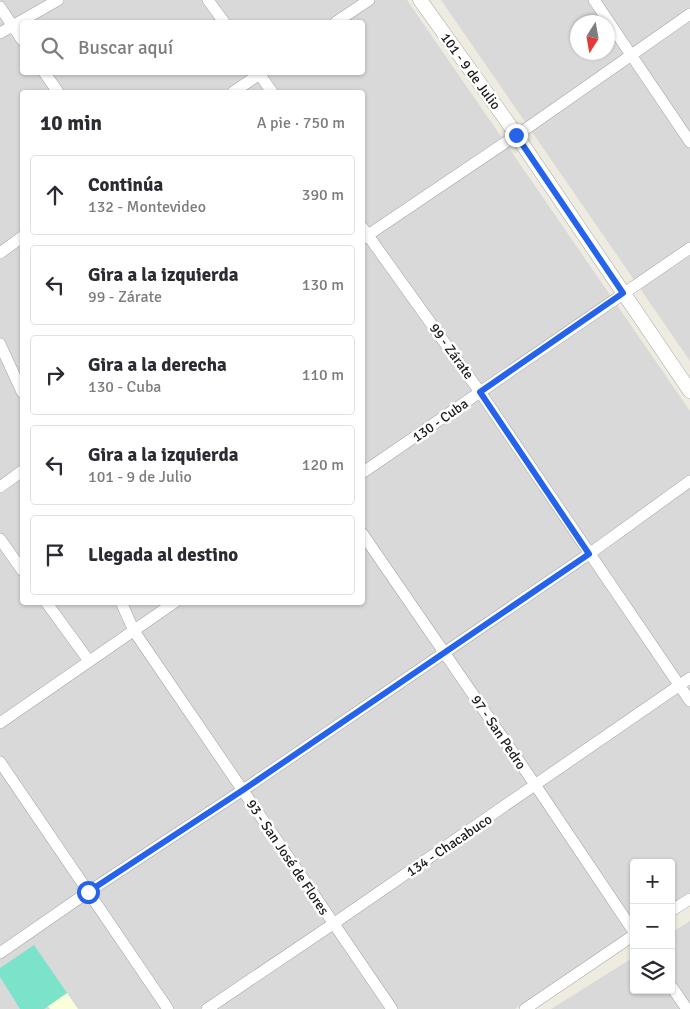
<!DOCTYPE html>
<html lang="es">
<meta charset="utf-8">
<style>
:root{--surface:#fff;--page:#f2f2f3;--text:#2b2b33;--muted:#7c7c81;--line:#e1e1e2}
body{margin:0;font-family:Signika,sans-serif;background:var(--page);color:var(--text)}
.controls{position:absolute;right:15px;bottom:15px;display:grid;overflow:hidden;border-radius:5px;box-shadow:0 1px 4px #0004}
.controls button{width:45px;height:45px;display:grid;place-items:center;padding:0;border:0;border-bottom:1px solid var(--line);background:var(--surface);color:var(--text);font:25px sans-serif}
.compass{position:absolute;left:570px;top:15px;width:45px;height:45px;border-radius:50%;background:var(--surface);box-shadow:0 1px 4px #0004;rotate:191deg}
.stop{position:absolute;width:15px;height:15px;margin:-11px;border:4px solid #2563eb;border-radius:50%;background:#fff}
.stop.end{background:#2563eb;border-color:#fff;box-shadow:0 1px 5px #0008}
.list{margin:0;padding:0;list-style:none}
h2{display:flex;justify-content:space-between;align-items:center;height:65px;margin:0;padding:0 20px;font-size:21px}
h2 small{font-size:16px;font-weight:400;color:var(--muted)}
.list li{display:grid;grid-template-columns:32px 1fr auto;gap:15px;align-items:center;box-sizing:border-box;height:80px;margin:0 10px 10px;padding:0 10px;border:1px solid var(--line);border-radius:5px}
.list b{display:block;font-size:19px;white-space:nowrap}
.list p{margin:0;font-size:16px;white-space:nowrap;color:var(--muted)}
.list em{font-size:16px;font-style:normal;color:var(--muted)}
.icon{flex:none;width:28px;height:28px;fill:none;stroke:currentColor;stroke-width:2;stroke-linecap:round;stroke-linejoin:round}
.map{position:relative;flex:none;width:690px;height:1009px;overflow:hidden}
.search{position:absolute;background:var(--surface);box-shadow:0 1px 4px #0004;left:20px;top:20px;width:345px;height:55px;display:flex;align-items:center;gap:12px;box-sizing:border-box;padding:0 18px;border-radius:5px;color:var(--muted);font-size:19px}
.panel{position:absolute;background:var(--surface);box-shadow:0 1px 4px #0004;left:20px;top:90px;width:345px;height:515px;border-radius:5px}
.map>svg:first-child{display:block}
.residential{fill:#dad9d9;fill-rule:evenodd}
.education{fill:#faffd9}
.pitch{fill:#7ae3c9}
.lines{fill:none;stroke-linecap:round;stroke-linejoin:round}
.minor-casing{stroke:#a3a3a3;stroke-width:12}
.tertiary-casing{stroke:#a3a3a3;stroke-width:15}
.minor{stroke:#fff;stroke-width:11}
.tertiary{stroke:#fff;stroke-width:14}
.route{stroke:#2563eb;stroke-width:6}
.labels{text-anchor:middle;stroke-width:5;stroke-linejoin:round;paint-order:stroke}
.street-label{font-size:14px;fill:#1c1c1c;stroke:#fff}
</style>
<div class="map">
<svg width="690" height="1009" viewBox="0 0 690 1009">
<rect width="100%" height="100%" fill="#eeece1"/>
<g class="residential">
<path d="M 0,0 L 407,0 L 690,411 L 690,892 L 671,905 L 671,863 L 634,863 L 634,930 L 515,1009 L 0,1009 ZM 22,22 L 362,22 L 362,72 L 22,72 ZM 22,92 L 362,92 L 362,602 L 22,602 Z"/>
<path d="M 441,0 L 690,0 L 690,361 ZM 578,22 L 608,22 L 608,52 L 578,52 Z"/>
<polygon points="690,921 690,1009 551,1009 634,957 634,990 671,990 671,933"/>
</g>
<polygon class="education" points="67,993 78,1009 50,1009 48,1006"/>
<polygon class="pitch" points="34,945 67,993 44,1009 20,1009 0,977 0,968"/>
<g class="lines">
<defs>
<g id="minor">
<polyline points="208,0 224,22"/>
<polyline points="594,0 690,142"/>
<polyline points="0,7 22,40"/>
<polyline points="336,22 369,0"/>
<polyline points="0,33 58,0"/>
<polyline points="44,72 58,92"/>
<polyline points="258,72 272,92"/>
<polyline points="233,92 263,72"/>
<polyline points="362,227 480,392 690,701"/>
<polyline points="362,239 530,126 690,14"/>
<polyline points="0,253 22,237"/>
<polyline points="0,344 22,392"/>
<polyline points="362,473 690,248"/>
<polyline points="0,487 22,471"/>
<polyline points="362,533 536,786 634,932"/>
<polyline points="0,539 22,570"/>
<polyline points="46,602 89,661"/>
<polyline points="121,602 134,631 392,1009"/>
<polyline points="0,723 175,602"/>
<polyline points="0,762 168,1009"/>
<polyline points="671,911 690,899"/>
<polyline points="0,953 88,892 243,790 589,554 690,481"/>
<polyline points="671,986 687,1009"/>
<polyline points="207,1009 333,924 690,678"/>
<polyline points="525,1009 634,935"/>
</g>
<polyline id="tertiary" points="420,0 506,120 690,391"/>
</defs>
<use href="#minor" class="minor-casing"/>
<use href="#tertiary" class="tertiary-casing"/>
<use href="#minor" class="minor"/>
<use href="#tertiary" class="tertiary"/>
</g>
<g class="lines">
<polyline class="route" points="88,892 243,790 589,554 480,392 623,293 516,135"/>
</g>
<g class="labels">
<g class="street-label">
<text transform="translate(471 71) rotate(54)" y="5">101 - 9 de Julio</text>
<text transform="translate(452 351) rotate(54)" y="5">99 - Zárate</text>
<text transform="translate(440 420) rotate(-35)" y="5">130 - Cuba</text>
<text transform="translate(499 732) rotate(56)" y="5">97 - San Pedro</text>
<text transform="translate(449 845) rotate(-34)" y="5">134 - Chacabuco</text>
<text transform="translate(288 857) rotate(56)" y="5">93 - San José de Flores</text>
</g>
</g>
</svg>
<div class="controls">
<button>+</button>
<button>−</button>
<button><svg class="icon" aria-label="layers" viewBox="0 0 24 24"><path d="M12 4l9 5-9 5-9-5zM3 14l9 5 9-5"/></svg></button>
</div>
<svg class="compass" viewBox="-18 -18 36 36"><path d="M0-13l5 13h-10z" fill="#e53935"/><path d="M0 13l5-13h-10z" fill="#7c7c81"/></svg>
<div class="stop" style="left:88px;top:892px"></div>
<div class="stop end" style="left:516px;top:135px"></div>
<div class="search"><svg class="icon" aria-label="search" viewBox="0 0 24 24"><circle cx="10" cy="10" r="6"/><path d="M15 15l6 6"/></svg>Buscar aquí</div>
<section class="panel">
<h2>10 min<small>A pie · 750 m</small></h2>
<ul class="list">
<li><svg class="icon" aria-label="ahead" viewBox="0 0 24 24"><path d="M12 20V5M6 11l6-6 6 6"/></svg><div><b>Continúa</b><p>132 - Montevideo</p></div><em>390 m</em></li>
<li><svg class="icon" aria-label="left" viewBox="0 0 24 24"><path d="M17 20v-9H6M10 6l-5 5 5 5"/></svg><div><b>Gira a la izquierda</b><p>99 - Zárate</p></div><em>130 m</em></li>
<li><svg class="icon" aria-label="right" viewBox="0 0 24 24"><path d="M7 20v-9h11M14 6l5 5-5 5"/></svg><div><b>Gira a la derecha</b><p>130 - Cuba</p></div><em>110 m</em></li>
<li><svg class="icon" aria-label="left" viewBox="0 0 24 24"><path d="M17 20v-9H6M10 6l-5 5 5 5"/></svg><div><b>Gira a la izquierda</b><p>101 - 9 de Julio</p></div><em>120 m</em></li>
<li><svg class="icon" aria-label="arrive" viewBox="0 0 24 24"><path d="M6 21V4h12l-3 4 3 4H6"/></svg><div><b>Llegada al destino</b></div></li>
</ul>
</section>
</div>
